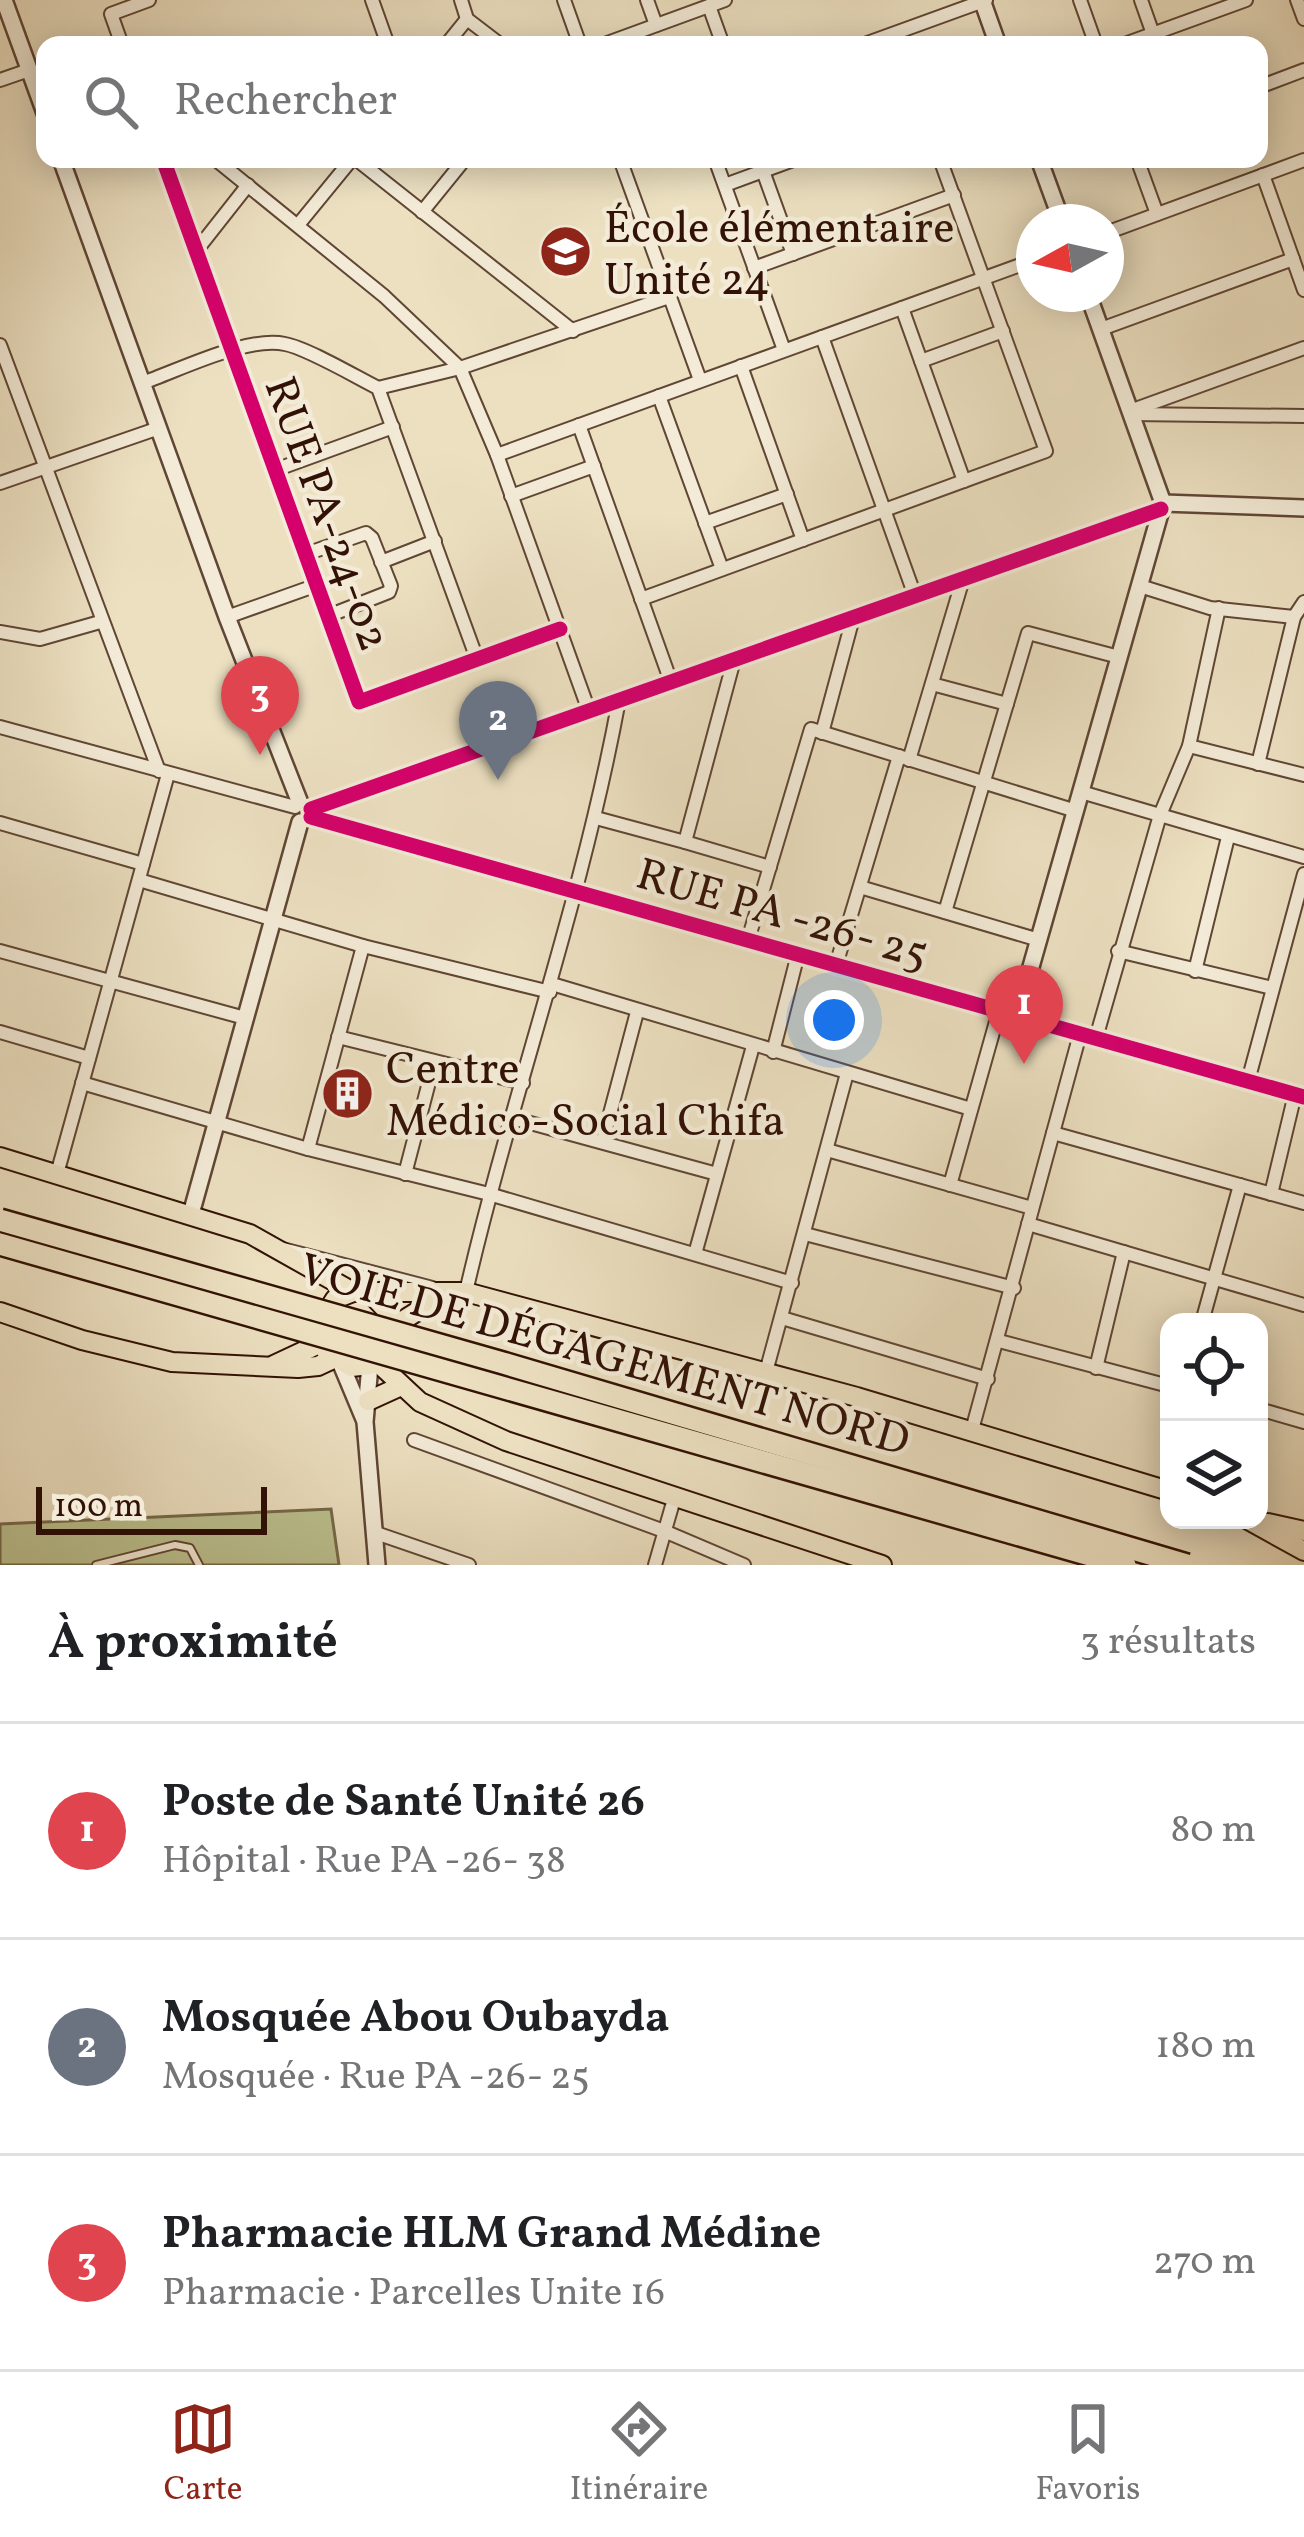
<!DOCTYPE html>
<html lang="fr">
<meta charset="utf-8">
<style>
:root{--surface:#fff;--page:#f6f6f6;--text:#202124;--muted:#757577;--line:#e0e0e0;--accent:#8f2418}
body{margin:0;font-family:Vollkorn,serif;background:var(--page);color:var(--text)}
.controls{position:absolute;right:36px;bottom:36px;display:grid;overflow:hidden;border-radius:24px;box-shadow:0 6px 30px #0003}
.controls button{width:108px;height:108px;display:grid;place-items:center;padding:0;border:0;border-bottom:3px solid var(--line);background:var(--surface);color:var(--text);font:60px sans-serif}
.compass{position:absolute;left:1016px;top:204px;width:108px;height:108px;border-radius:50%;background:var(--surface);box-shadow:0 6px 30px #0003;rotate:262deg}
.scale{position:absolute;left:36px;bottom:30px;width:231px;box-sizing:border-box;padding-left:12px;border:6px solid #321205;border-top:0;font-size:33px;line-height:42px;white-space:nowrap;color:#321205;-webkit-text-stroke:9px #f3ebd7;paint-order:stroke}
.you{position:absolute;left:834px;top:1020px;width:42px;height:42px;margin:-30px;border:9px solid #fff;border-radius:50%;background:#1a73e8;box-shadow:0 0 0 18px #1a73e833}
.badge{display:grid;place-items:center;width:78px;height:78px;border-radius:50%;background:var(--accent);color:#fff;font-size:39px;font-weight:700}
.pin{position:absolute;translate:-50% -99px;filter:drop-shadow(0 3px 6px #0008)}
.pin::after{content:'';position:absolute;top:63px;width:42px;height:36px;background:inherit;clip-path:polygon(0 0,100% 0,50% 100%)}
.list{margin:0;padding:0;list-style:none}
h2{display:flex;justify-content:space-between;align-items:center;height:156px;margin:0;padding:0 48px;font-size:51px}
h2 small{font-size:39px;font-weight:400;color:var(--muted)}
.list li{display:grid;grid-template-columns:78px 1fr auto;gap:36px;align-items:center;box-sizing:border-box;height:216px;padding:0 48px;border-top:3px solid var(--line)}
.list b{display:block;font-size:45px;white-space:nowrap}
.list p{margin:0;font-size:39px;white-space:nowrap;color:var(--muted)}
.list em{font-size:39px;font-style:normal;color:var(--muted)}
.icon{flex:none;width:66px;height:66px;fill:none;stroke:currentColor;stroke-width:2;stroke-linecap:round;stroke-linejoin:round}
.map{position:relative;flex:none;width:1304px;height:1565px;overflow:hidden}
.search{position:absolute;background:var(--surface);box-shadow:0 6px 30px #0003;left:36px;right:36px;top:36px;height:132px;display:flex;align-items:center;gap:30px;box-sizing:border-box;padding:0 42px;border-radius:24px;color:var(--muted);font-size:45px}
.sheet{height:804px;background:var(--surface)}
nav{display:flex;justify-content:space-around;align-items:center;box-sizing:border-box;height:168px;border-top:3px solid var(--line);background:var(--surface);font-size:33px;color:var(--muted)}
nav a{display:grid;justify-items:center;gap:6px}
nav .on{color:var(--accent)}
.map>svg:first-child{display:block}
.green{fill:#bcc190;stroke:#776a4a;stroke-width:3}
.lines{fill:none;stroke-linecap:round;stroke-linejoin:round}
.service-casing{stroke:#604634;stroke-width:10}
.minor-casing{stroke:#604634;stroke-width:16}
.tertiary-casing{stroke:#604634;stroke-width:20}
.primary-casing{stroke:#321205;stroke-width:22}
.service{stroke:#f3ebd7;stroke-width:6}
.minor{stroke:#f3ebd7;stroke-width:12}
.tertiary{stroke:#f3ebd7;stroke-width:15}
.primary{stroke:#ece0c1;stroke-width:18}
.trunk-bridge-casing{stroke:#321205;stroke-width:26;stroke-linecap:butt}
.trunk-bridge{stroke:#ece0c1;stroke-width:21}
.cycleway-casing{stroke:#f3ebd7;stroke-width:22}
.cycleway{stroke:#d6006c;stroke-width:15}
.labels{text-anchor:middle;stroke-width:9;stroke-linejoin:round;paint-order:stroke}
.poi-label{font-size:45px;fill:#321205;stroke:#f3ebd7;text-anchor:start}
.street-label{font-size:45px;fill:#321205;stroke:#f3ebd7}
</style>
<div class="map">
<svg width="1304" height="1565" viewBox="0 0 1304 1565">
<rect width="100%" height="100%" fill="#ece0c1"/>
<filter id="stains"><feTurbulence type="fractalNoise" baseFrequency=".00167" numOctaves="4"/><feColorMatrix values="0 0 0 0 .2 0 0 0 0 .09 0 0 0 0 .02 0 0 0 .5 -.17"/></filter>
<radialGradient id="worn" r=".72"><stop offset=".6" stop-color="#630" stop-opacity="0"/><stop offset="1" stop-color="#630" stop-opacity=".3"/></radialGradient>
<polygon class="green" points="331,1509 339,1565 0,1565 0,1524"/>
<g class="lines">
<defs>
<g id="service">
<polyline points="283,1246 433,1285"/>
<polyline points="96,1565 175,1545 190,1548 199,1565"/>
</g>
<g id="minor">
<polyline points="372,0 388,45"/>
<polyline points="461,0 467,19 501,45"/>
<polyline points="564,0 580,45"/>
<polyline points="647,0 656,25"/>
<polyline points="1080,0 1096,45"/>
<polyline points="1141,0 1153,34"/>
<polyline points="1297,0 1304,19"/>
<polyline points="709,6 723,45"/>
<polyline points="122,45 111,14 149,0"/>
<polyline points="284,45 288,45"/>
<polyline points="446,45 467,19"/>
<polyline points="602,45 725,0"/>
<polyline points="862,45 986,0"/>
<polyline points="1122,45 1246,0"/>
<polyline points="0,80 29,70"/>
<polyline points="1259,87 1304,70"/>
<polyline points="163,159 359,702 560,629"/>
<polyline points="215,159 384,296 460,368 497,455 589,711"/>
<polyline points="356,159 573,331"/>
<polyline points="620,159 700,380"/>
<polyline points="715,159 784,350"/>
<polyline points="1137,159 1157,214"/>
<polyline points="763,171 793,254"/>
<polyline points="1263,175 1304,290"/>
<polyline points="725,185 796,159"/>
<polyline points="422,212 465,159"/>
<polyline points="298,225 352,159"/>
<polyline points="1106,233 1304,160"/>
<polyline points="196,251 248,185"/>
<polyline points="754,268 954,195"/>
<polyline points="902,308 964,481"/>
<polyline points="1101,329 1293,259"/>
<polyline points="822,337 915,596"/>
<polyline points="0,345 159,771"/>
<polyline points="921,361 1003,331"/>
<polyline points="741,366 803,540"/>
<path d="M 142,383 C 180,370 246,336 285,344 C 307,348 356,377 378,388 L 477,659"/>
<polyline points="378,388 460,368 669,297"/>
<polyline points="659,396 722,569"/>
<polyline points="1130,411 1304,348"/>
<polyline points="1131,414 1304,416"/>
<polyline points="579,425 671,682"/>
<polyline points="497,455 1034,260"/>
<polyline points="275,470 393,427"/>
<polyline points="0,483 159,428"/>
<polyline points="511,496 594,466"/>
<polyline points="705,523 787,494"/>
<polyline points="306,554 366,533 372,538 391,586 389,592 328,616"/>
<polyline points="381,562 435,541"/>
<polyline points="1140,586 1210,608 1294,617"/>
<polyline points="641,599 1046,451 940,159"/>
<polyline points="227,617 317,585"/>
<polyline points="0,632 40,639 100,622"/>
<polyline points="932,684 1007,704"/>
<polyline points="0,727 295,807"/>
<polyline points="822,733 853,618"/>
<polyline points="1189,746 1304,775"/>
<polyline points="909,760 963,579"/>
<polyline points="1258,764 1294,617 1304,602"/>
<polyline points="1081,792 1304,857"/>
<polyline points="596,818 685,842 734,660"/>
<polyline points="0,823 143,864"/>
<polyline points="685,842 770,867"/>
<polyline points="139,880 363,946 550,992"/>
<polyline points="860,887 1039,940"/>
<polyline points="945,912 1028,633 1119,657"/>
<polyline points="748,940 811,729 1076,811"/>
<polyline points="0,951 245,1018"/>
<polyline points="1118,951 1272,988"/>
<polyline points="836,965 899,756"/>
<polyline points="1195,971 1228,837"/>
<polyline points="552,984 971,1109"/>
<polyline points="0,1032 89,1058"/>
<polyline points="338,1037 523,1083"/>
<polyline points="1096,1038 1160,815 1189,746 1219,608"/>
<polyline points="773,1052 798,954"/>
<polyline points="1248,1081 1304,874"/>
<polyline points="82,1083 308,1149 489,1194 792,1283"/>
<polyline points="512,1118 717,1174"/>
<polyline points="1053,1133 1304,1203"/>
<polyline points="603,1140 637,1012"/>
<polyline points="308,1149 363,946"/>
<polyline points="827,1150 1032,1208"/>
<polyline points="57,1174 168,774"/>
<polyline points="405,1174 434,1063"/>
<polyline points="950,1185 999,1011"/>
<polyline points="1271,1194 1295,1094"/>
<polyline points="1028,1224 1304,1305"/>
<polyline points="805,1234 1014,1288"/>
<polyline points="695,1254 753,1046"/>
<path d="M 466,1292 C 512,1093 582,902 619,700"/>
<polyline points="782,1318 988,1379"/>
<polyline points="1202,1322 1240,1185"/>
<polyline points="999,1341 1169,1386"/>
<polyline points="1096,1368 1124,1252"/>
<polyline points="766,1372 847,1073"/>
<polyline points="1259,1409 1304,1422"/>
<polyline points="972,1430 1080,1034"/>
<polyline points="414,1440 664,1531 744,1565"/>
<polyline points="373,1532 469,1565"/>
<polyline points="655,1565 674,1499"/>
</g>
<g id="tertiary">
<polyline points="4,0 45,113"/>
<polyline points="982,0 998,45"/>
<polyline points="61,159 227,617 300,803"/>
<polyline points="1039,159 1062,222"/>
<polyline points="1163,503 1304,508"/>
<polyline points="311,809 1161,509"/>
<polyline points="311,817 1304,1097"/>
<polyline points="1017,1016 1163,503 1088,294"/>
<polyline points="191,1214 300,822"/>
<polyline points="341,1364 364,1419"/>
<polyline points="370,1365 365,1422 377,1565"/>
</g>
<g id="primary">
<polyline points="0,1157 250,1234 353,1292"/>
<polyline points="372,1295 392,1316 391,1345 370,1365 351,1367 326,1351 320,1323 335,1299 353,1292 466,1292 857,1397 1169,1491"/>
<polyline points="0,1312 82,1340 172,1362 298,1368 318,1366 333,1359"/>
<polyline points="394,1326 445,1294"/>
<polyline points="376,1361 420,1402 506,1441 882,1565"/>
<polyline points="274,1365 321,1343"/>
<polyline points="368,1401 401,1386"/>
<polyline points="1248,1520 1304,1551"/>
<polyline points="1268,1523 1304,1531"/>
</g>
</defs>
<use href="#service" class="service-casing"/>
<use href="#minor" class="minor-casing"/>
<use href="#tertiary" class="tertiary-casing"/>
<use href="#primary" class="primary-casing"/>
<use href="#service" class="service"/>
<use href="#minor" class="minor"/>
<use href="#tertiary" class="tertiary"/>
<use href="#primary" class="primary"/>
<defs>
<g id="trunk-bridge">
<polyline points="0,1220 503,1363 1187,1565"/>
<polyline points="0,1244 1125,1565"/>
</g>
</defs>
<use href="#trunk-bridge" class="trunk-bridge-casing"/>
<use href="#trunk-bridge" class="trunk-bridge"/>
<defs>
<g id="cycleway">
<polyline points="163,159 359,702 560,629"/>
<polyline points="311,809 1161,509"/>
<polyline points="311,817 1304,1097"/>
</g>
</defs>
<use href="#cycleway" class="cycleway-casing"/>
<use href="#cycleway" class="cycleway"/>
</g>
<defs>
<symbol id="school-disc" viewBox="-11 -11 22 22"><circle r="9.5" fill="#8f2418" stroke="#f3ebd7"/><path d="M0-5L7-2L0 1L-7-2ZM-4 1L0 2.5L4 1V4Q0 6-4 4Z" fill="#fff"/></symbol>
<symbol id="building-disc" viewBox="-11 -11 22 22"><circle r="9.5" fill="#8f2418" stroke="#f3ebd7"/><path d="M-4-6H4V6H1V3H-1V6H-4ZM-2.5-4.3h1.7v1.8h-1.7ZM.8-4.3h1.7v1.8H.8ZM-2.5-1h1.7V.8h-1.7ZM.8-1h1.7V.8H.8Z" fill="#fff"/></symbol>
</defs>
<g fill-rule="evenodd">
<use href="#school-disc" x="536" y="222" width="59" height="59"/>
<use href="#building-disc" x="318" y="1064" width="59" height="59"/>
</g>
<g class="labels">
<g class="poi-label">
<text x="604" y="242">École élémentaire<tspan x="604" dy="52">Unité 24</tspan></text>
<text x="386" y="1083">Centre<tspan x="386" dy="52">Médico-Social Chifa</tspan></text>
</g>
<g class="street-label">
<text transform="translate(329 513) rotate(70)" y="16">RUE PA-24-02</text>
<text transform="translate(783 912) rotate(16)" y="16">RUE PA -26- 25</text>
<text transform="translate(605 1353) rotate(16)" y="16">VOIE DE DÉGAGEMENT NORD</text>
</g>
</g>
<rect width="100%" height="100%" filter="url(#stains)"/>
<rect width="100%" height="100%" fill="url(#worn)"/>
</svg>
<div class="controls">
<button><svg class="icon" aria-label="locate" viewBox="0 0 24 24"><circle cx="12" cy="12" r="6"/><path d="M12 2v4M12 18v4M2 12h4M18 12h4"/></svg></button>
<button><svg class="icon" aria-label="layers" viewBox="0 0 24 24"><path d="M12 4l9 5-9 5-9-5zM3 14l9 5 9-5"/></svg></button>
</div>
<svg class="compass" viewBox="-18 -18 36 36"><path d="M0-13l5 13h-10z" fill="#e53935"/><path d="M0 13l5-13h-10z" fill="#757577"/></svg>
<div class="scale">100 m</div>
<div class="you"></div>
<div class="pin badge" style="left:1024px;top:1064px;background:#e0444e">1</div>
<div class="pin badge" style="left:498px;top:780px;background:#6b7280">2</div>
<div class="pin badge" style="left:260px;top:755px;background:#e0444e">3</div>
<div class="search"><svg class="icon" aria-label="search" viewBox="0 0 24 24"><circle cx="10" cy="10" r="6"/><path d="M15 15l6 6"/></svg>Rechercher</div>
</div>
<section class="sheet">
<h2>À proximité<small>3 résultats</small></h2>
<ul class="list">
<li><span class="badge" style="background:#e0444e">1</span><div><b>Poste de Santé Unité 26</b><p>Hôpital · Rue PA -26- 38</p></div><em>80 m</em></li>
<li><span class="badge" style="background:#6b7280">2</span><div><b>Mosquée Abou Oubayda</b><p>Mosquée · Rue PA -26- 25</p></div><em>180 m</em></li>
<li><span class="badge" style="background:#e0444e">3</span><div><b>Pharmacie HLM Grand Médine</b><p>Pharmacie · Parcelles Unite 16</p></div><em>270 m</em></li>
</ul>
</section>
<nav>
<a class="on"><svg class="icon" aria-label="map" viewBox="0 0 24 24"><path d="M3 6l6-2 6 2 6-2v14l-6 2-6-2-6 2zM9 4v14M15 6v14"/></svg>Carte</a>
<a><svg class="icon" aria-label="directions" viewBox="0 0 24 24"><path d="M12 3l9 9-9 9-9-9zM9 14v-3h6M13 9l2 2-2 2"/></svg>Itinéraire</a>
<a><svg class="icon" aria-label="saved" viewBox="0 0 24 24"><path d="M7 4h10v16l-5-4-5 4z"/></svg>Favoris</a>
</nav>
